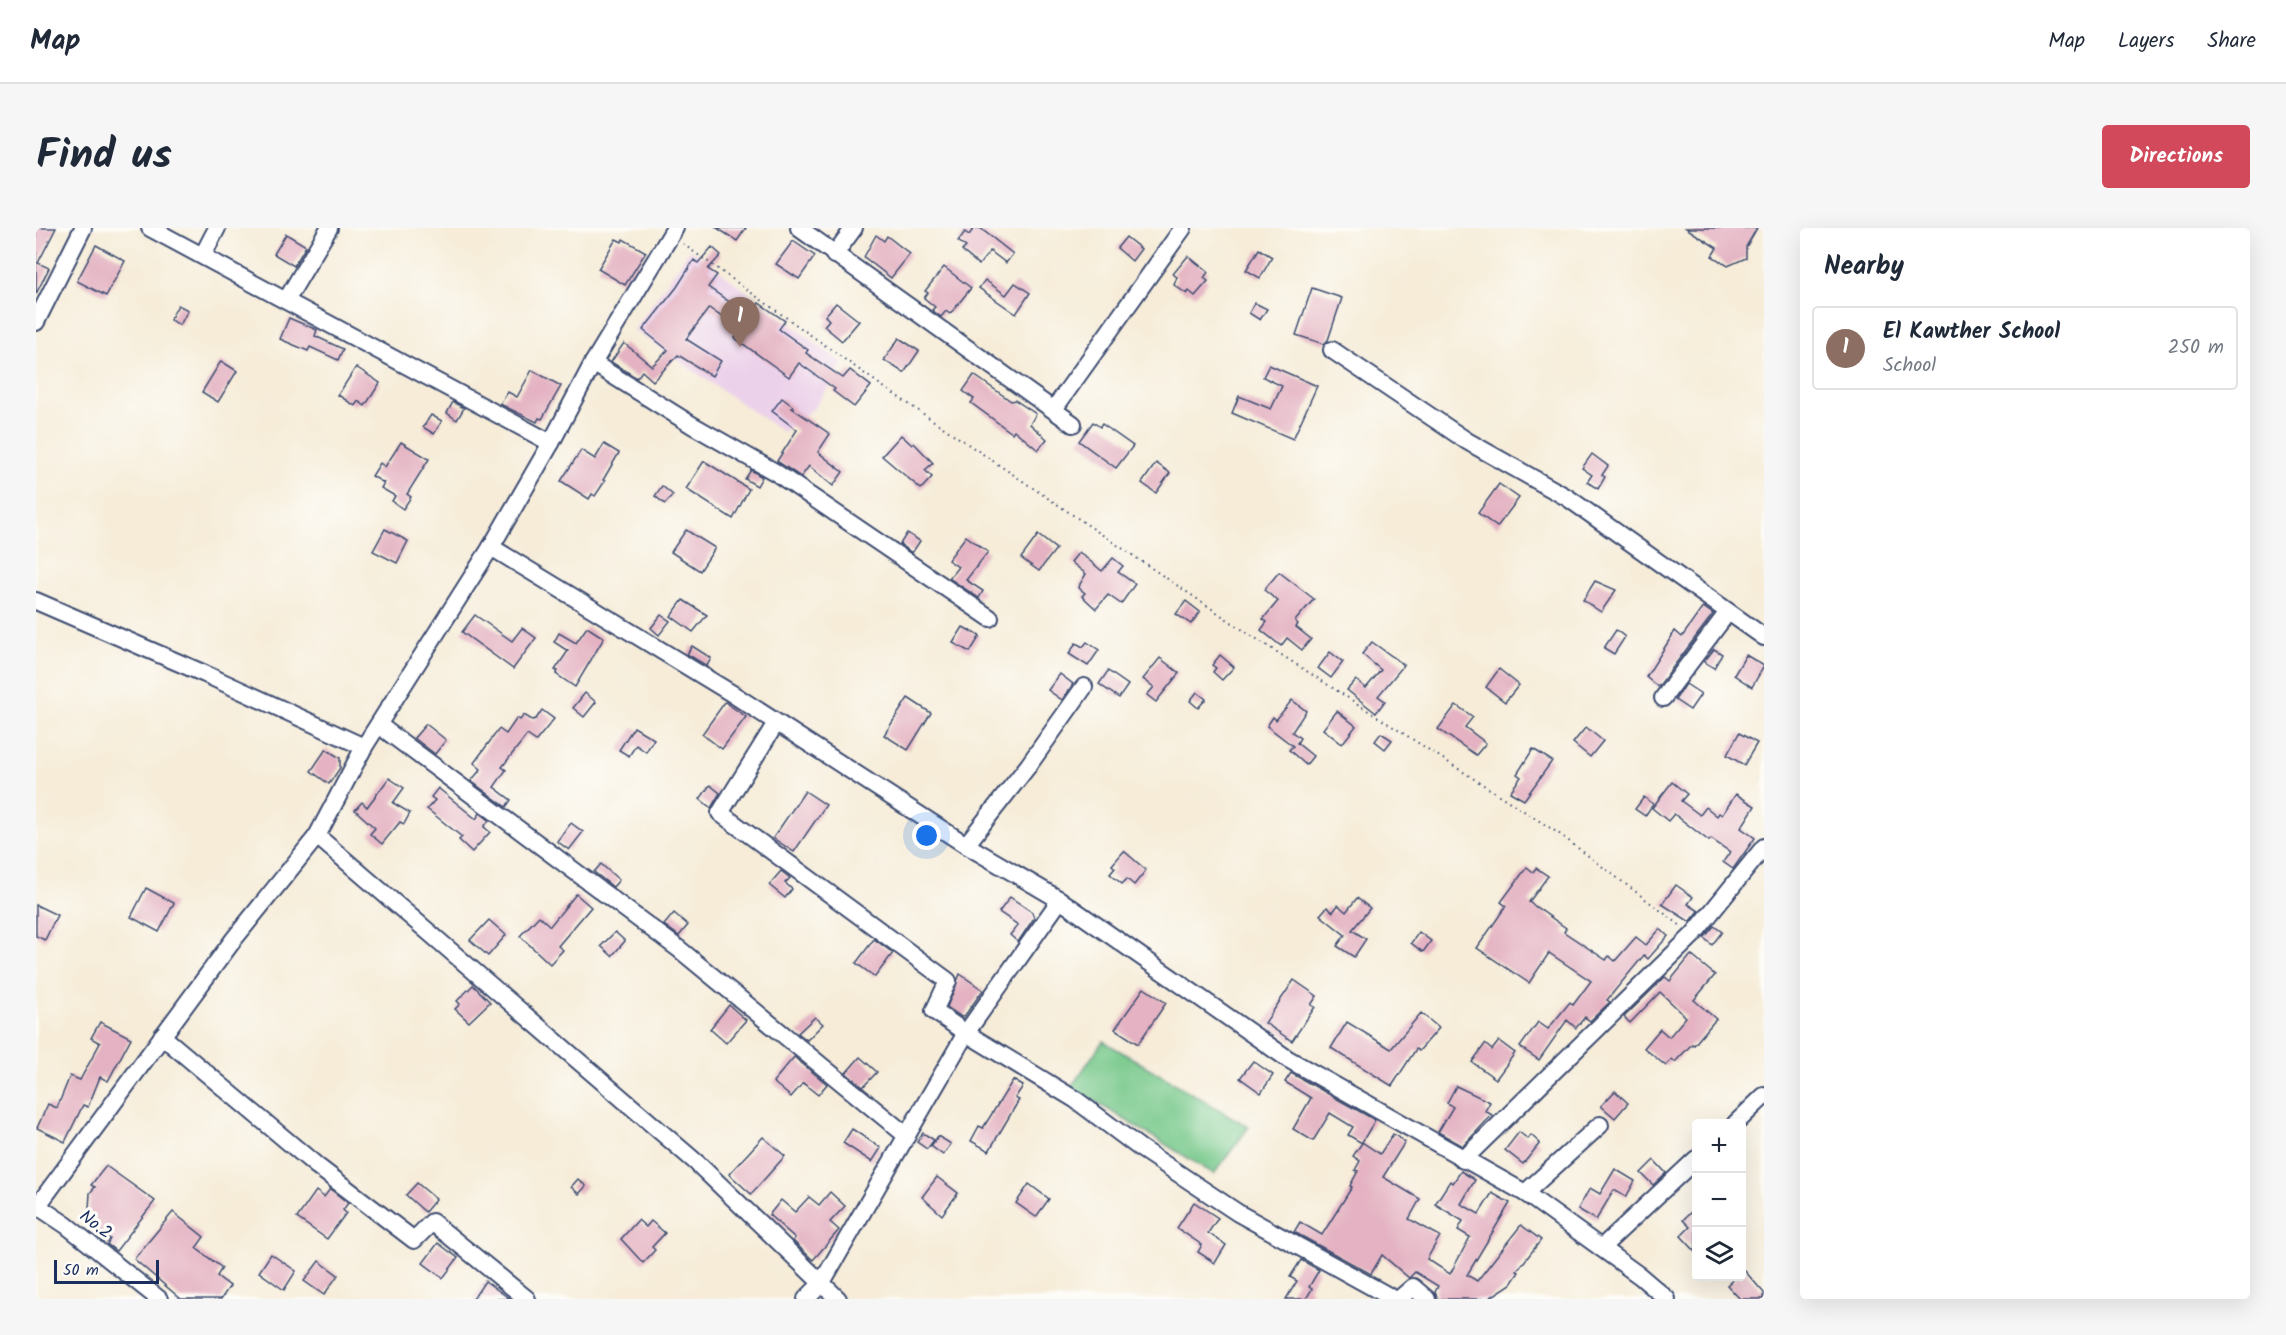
<!DOCTYPE html>
<meta charset="utf-8">
<style>
:root{--surface:#fff;--page:#f6f6f7;--text:#1f2937;--muted:#747a83;--line:#e0e1e3;--accent:#d1495b}
body{margin:0;font-family:Kalam,sans-serif;background:var(--page);color:var(--text)}
.controls{position:absolute;right:18px;bottom:18px;display:grid;overflow:hidden;border-radius:6px;box-shadow:0 6px 24px #0002}
.controls button{width:54px;height:54px;display:grid;place-items:center;padding:0;border:0;border-bottom:2px solid var(--line);background:var(--surface);color:var(--text);font:30px sans-serif}
.scale{position:absolute;left:18px;bottom:15px;width:105px;box-sizing:border-box;padding-left:6px;border:3px solid #1b2f5e;border-top:0;font-size:16px;line-height:21px;white-space:nowrap;color:#1b2f5e;-webkit-text-stroke:4px #fdfcf7;paint-order:stroke}
.you{position:absolute;left:891px;top:608px;width:21px;height:21px;margin:-15px;border:4px solid #fff;border-radius:50%;background:#1a73e8;box-shadow:0 0 0 9px #1a73e833}
.badge{display:grid;place-items:center;width:39px;height:39px;border-radius:50%;background:var(--accent);color:#fff;font-size:20px;font-weight:700}
.pin{position:absolute;translate:-50% -50px;filter:drop-shadow(0 2px 3px #0008)}
.pin::after{content:'';position:absolute;top:32px;width:21px;height:18px;background:inherit;clip-path:polygon(0 0,100% 0,50% 100%)}
.list{margin:0;padding:0;list-style:none}
h2{display:flex;justify-content:space-between;align-items:center;height:78px;margin:0;padding:0 24px;font-size:26px}
h2 small{font-size:20px;font-weight:400;color:var(--muted)}
.list li{display:grid;grid-template-columns:39px 1fr auto;gap:18px;align-items:center;box-sizing:border-box;height:84px;margin:0 12px 12px;padding:0 12px;border:2px solid var(--line);border-radius:6px}
.list b{display:block;font-size:22px;white-space:nowrap}
.list p{margin:0;font-size:20px;white-space:nowrap;color:var(--muted)}
.list em{font-size:20px;font-style:normal;color:var(--muted)}
.icon{flex:none;width:33px;height:33px;fill:none;stroke:currentColor;stroke-width:2;stroke-linecap:round;stroke-linejoin:round}
.map{position:relative;flex:none;width:1728px;height:1071px;overflow:hidden;border-radius:6px}
header{display:flex;align-items:center;gap:36px;box-sizing:border-box;height:84px;padding:0 30px;background:var(--surface);border-bottom:2px solid var(--line)}
header strong{font-size:28px}
nav{display:flex;gap:33px;margin-inline-start:auto;font-size:21px}
.intro{display:flex;align-items:center;justify-content:space-between;box-sizing:border-box;height:144px;padding:0 36px}
h1{margin:0;font-size:42px}
.button{padding:15px 27px;border-radius:6px;background:var(--accent);color:#fff;font-size:21px;font-weight:700}
main{display:flex;gap:36px;padding:0 36px}
aside{flex:1;background:var(--surface);border-radius:6px;box-shadow:0 6px 24px #0002}
.map>svg:first-child{display:block}
.built{fill:#ecd1ea}
.green{fill:#76c88a;stroke:#487c74;stroke-width:1.5}
.building{fill:#e4b2c2}
.lines{fill:none;stroke-linecap:round;stroke-linejoin:round}
.minor-casing{stroke:#3c4b70;stroke-width:20}
.path{stroke:#3c4b70;stroke-width:2;stroke-dasharray:1.5 4.5;stroke-linecap:butt}
.minor{stroke:#fff;stroke-width:16}
.labels{text-anchor:middle;stroke-width:6;stroke-linejoin:round;paint-order:stroke}
.street-label{font-size:18px;fill:#1b2f5e;stroke:#fdfcf7}
</style>
<header>
<strong>Map</strong>
<nav><a>Map</a><a>Layers</a><a>Share</a></nav>
</header>
<div class="intro"><h1>Find us</h1><a class="button">Directions</a></div>
<main>
<div class="map">
<svg width="1728" height="1071" viewBox="0 0 1728 1071">
<rect width="100%" height="100%" fill="#fdfcf7"/>
<filter id="ink" filterUnits="userSpaceOnUse"><feTurbulence type="fractalNoise" baseFrequency=".0167" numOctaves="2"/><feDisplacementMap in="SourceGraphic" scale="12" xChannelSelector="R" yChannelSelector="G"/><feConvolveMatrix kernelMatrix="1 2 1 2 8 2 1 2 1" color-interpolation-filters="sRGB"/></filter>
<filter id="wash" filterUnits="userSpaceOnUse"><feTurbulence type="fractalNoise" baseFrequency=".008" numOctaves="4" result="noise"/><feDisplacementMap in="SourceGraphic" scale="24" xChannelSelector="R" yChannelSelector="G"/><feGaussianBlur stdDeviation="1.35" result="paint"/><feColorMatrix in="noise" values="0 0 0 0 0 0 0 0 0 0 0 0 0 0 0 0 0 1.4 0 .05"/><feComposite in="paint" operator="in"/></filter>
<g filter="url(#wash)">
<rect width="100%" height="100%" fill="#f6ecd8"/>
<polygon class="built" points="654,21 807,136 779,179 747,204 598,102"/>
<polygon class="green" points="1067,813 1213,899 1178,946 1035,859"/>
<g id="blocks">
<g class="building">
<polygon points="0,0 20,0 2,35 13,40 0,66"/>
<polygon points="681,0 710,0 701,13"/>
<polygon points="938,0 944,0 977,26 970,35 954,23 943,37 926,23 930,19 922,13 929,4 933,7"/>
<polygon points="1650,0 1721,0 1710,19 1710,30 1692,38 1676,28 1681,20"/>
<polygon points="250,6 270,18 258,38 238,26"/>
<polygon points="840,7 848,13 851,8 874,26 855,50 828,29"/>
<polygon points="1090,9 1105,21 1096,33 1081,20"/>
<polygon points="580,11 586,14 587,11 610,24 589,57 562,41"/>
<polygon points="757,13 779,28 763,51 740,36"/>
<polygon points="60,17 89,33 70,68 41,53"/>
<polygon points="676,19 685,27 672,41 681,47 672,59 714,88 723,75 749,93 743,101 772,122 770,125 807,150 814,142 835,158 818,179 797,163 799,161 763,135 753,149 699,110 704,102 673,80 650,111 685,133 676,148 642,127 617,153 606,143 601,150 575,134 588,115 616,138 632,122 607,102 641,59 658,32 662,35"/>
<polygon points="1223,21 1236,29 1224,50 1210,42"/>
<polygon points="1152,28 1172,44 1168,50 1172,53 1159,68 1153,63 1151,66 1138,57 1141,49 1137,46"/>
<polygon points="908,39 935,60 914,86 910,83 905,89 896,82 899,79 888,70 892,65 889,63"/>
<polygon points="949,52 970,67 979,55 994,65 980,86 943,60"/>
<polygon points="1276,60 1306,70 1292,112 1288,116 1260,107"/>
<polygon points="800,75 823,93 806,113 788,98 793,92 789,88"/>
<polygon points="1219,75 1231,81 1224,92 1213,85"/>
<polygon points="142,77 152,82 144,97 134,92"/>
<polygon points="253,90 281,102 279,108 307,121 302,132 274,119 272,123 244,111"/>
<polygon points="863,110 883,123 868,145 848,132"/>
<polygon points="185,133 201,143 182,174 166,164"/>
<polygon points="1233,137 1281,158 1257,211 1196,185 1203,168 1235,181 1246,158 1227,149"/>
<polygon points="320,139 344,155 329,178 322,173 319,178 302,167"/>
<polygon points="496,142 525,158 506,191 503,190 501,194 464,176 472,164 481,169"/>
<polygon points="938,147 975,173 979,172 1000,186 994,196 1011,211 1002,222 978,202 976,205 935,175 938,171 927,163"/>
<polygon points="746,170 758,179 756,180 794,206 782,224 807,244 797,258 773,238 765,249 741,233 761,202 736,183"/>
<polygon points="417,174 428,180 421,192 411,185"/>
<polygon points="395,187 406,193 398,206 387,199"/>
<polygon points="1057,194 1064,199 1066,196 1097,218 1080,240 1043,213"/>
<polygon points="865,207 876,217 878,215 897,235 889,242 896,249 885,261 846,228"/>
<polygon points="365,214 393,231 371,266 375,269 367,281 356,273 359,268 345,260 348,255 336,248 344,235 349,239"/>
<polygon points="568,216 583,225 567,252 569,253 559,268 556,266 553,271 525,253 545,222 559,231"/>
<polygon points="1556,226 1572,238 1566,247 1569,249 1562,261 1551,254 1556,247 1546,240"/>
<polygon points="668,233 713,261 697,291 650,261"/>
<polygon points="1120,235 1134,245 1120,265 1106,255"/>
<polygon points="715,242 726,249 721,258 709,251"/>
<polygon points="1463,256 1483,270 1461,299 1442,285"/>
<polygon points="626,258 637,267 629,276 619,268"/>
<polygon points="349,301 372,313 361,335 337,323"/>
<polygon points="650,302 679,320 664,343 635,324"/>
<polygon points="871,305 884,313 876,325 864,316"/>
<polygon points="1002,307 1020,321 1003,343 985,330"/>
<polygon points="930,308 952,324 930,352 947,363 943,370 913,350 922,339 912,332"/>
<polygon points="1043,324 1066,343 1077,330 1087,338 1082,344 1099,356 1085,376 1072,367 1060,381 1046,368 1049,365 1043,360 1044,356 1050,346 1035,334"/>
<polygon points="1243,344 1278,371 1259,393 1262,396 1260,399 1275,411 1266,422 1251,410 1245,418 1225,402 1231,394 1227,391 1242,373 1228,362"/>
<polygon points="1559,353 1580,362 1565,384 1547,372"/>
<polygon points="647,372 671,387 657,404 635,388"/>
<polygon points="1150,373 1164,384 1155,396 1140,386"/>
<polygon points="1667,379 1677,386 1622,459 1610,449 1639,403 1646,409"/>
<polygon points="439,387 476,413 486,400 500,410 477,441 426,404"/>
<polygon points="625,387 634,393 623,407 615,400"/>
<polygon points="551,399 568,410 539,459 520,446 522,443 519,442 532,423 518,414 523,405 540,415"/>
<polygon points="927,399 944,408 934,424 917,415"/>
<polygon points="1580,402 1589,409 1578,426 1568,420"/>
<polygon points="1051,414 1063,422 1052,438 1033,426 1040,415 1047,419"/>
<polygon points="1336,414 1368,437 1342,468 1349,473 1340,485 1311,462 1320,452 1330,460 1345,442 1326,426"/>
<polygon points="656,418 675,430 671,438 651,426"/>
<polygon points="1678,421 1686,426 1678,440 1668,434"/>
<polygon points="1294,424 1307,434 1295,450 1282,440"/>
<polygon points="1184,427 1198,439 1186,452 1177,444 1180,440 1176,437"/>
<polygon points="1710,427 1728,438 1716,459 1698,447"/>
<polygon points="1124,430 1143,445 1120,474 1111,467 1118,459 1107,451"/>
<polygon points="1463,441 1483,457 1469,474 1450,459"/>
<polygon points="1072,443 1092,457 1083,470 1063,456"/>
<polygon points="1024,446 1037,456 1026,472 1012,462"/>
<polygon points="1650,456 1665,466 1654,482 1639,472"/>
<polygon points="1161,464 1170,471 1162,480 1154,473"/>
<polygon points="549,465 560,474 548,489 537,480"/>
<polygon points="872,470 895,485 872,522 848,507"/>
<polygon points="1256,472 1270,483 1256,504 1264,510 1261,515 1277,528 1270,537 1253,522 1257,518 1231,498 1237,489 1240,492"/>
<polygon points="689,474 710,489 686,521 666,506"/>
<polygon points="1420,477 1437,489 1429,499 1450,515 1440,527 1402,501"/>
<polygon points="506,482 518,491 500,513 491,507 466,539 470,542 458,559 475,572 470,579 435,553 445,541 438,535 463,501 470,506 481,490 484,492 488,487 496,492 500,491"/>
<polygon points="1301,483 1320,498 1306,516 1287,501"/>
<polygon points="390,496 410,512 399,526 378,510"/>
<polygon points="598,499 618,511 610,524 600,517 593,528 583,522"/>
<polygon points="1550,499 1567,513 1554,529 1537,515"/>
<polygon points="1345,505 1356,512 1349,521 1339,513"/>
<polygon points="1703,505 1721,515 1708,537 1691,527"/>
<polygon points="290,521 304,530 304,540 293,556 275,543"/>
<polygon points="1497,521 1516,533 1488,572 1474,564 1485,549 1481,546"/>
<polygon points="353,550 368,560 357,575 374,585 368,596 364,594 346,616 334,606 339,600 319,582 326,574 331,579"/>
<polygon points="1636,554 1651,566 1645,573 1664,587 1670,579 1681,588 1683,585 1686,587 1700,566 1719,578 1705,600 1719,610 1697,641 1687,634 1694,624 1675,611 1673,613 1638,586 1632,593 1616,580"/>
<polygon points="674,557 684,565 675,580 664,571"/>
<polygon points="402,560 440,591 444,585 453,592 448,599 454,604 436,624 423,612 426,609 391,581 399,572 395,569"/>
<polygon points="769,563 790,577 758,624 737,610"/>
<polygon points="1608,569 1617,576 1609,588 1599,581"/>
<polygon points="535,595 547,604 533,622 521,613"/>
<polygon points="1088,623 1110,642 1098,657 1091,651 1086,656 1074,646 1079,640 1076,637"/>
<polygon points="565,636 583,652 577,659 558,644"/>
<polygon points="1491,639 1497,644 1500,640 1512,648 1493,674 1530,700 1528,704 1570,732 1573,728 1579,733 1600,709 1610,717 1624,701 1632,708 1612,731 1608,727 1571,772 1574,774 1554,793 1549,789 1540,800 1531,792 1503,832 1484,819 1502,794 1512,801 1534,774 1537,777 1555,753 1513,725 1493,755 1441,720 1470,678 1465,674"/>
<polygon points="745,643 754,650 749,655 756,661 749,670 733,657"/>
<polygon points="1640,657 1657,669 1652,676 1663,683 1654,694 1626,676"/>
<polygon points="110,660 138,675 123,704 95,689"/>
<polygon points="540,666 555,679 522,718 527,722 514,736 484,708 503,688 514,698"/>
<polygon points="974,669 996,684 998,690 982,714 974,707 982,697 963,684"/>
<polygon points="1321,670 1334,680 1316,702 1330,711 1318,729 1301,718 1309,707 1284,687 1291,679 1297,684 1302,677 1310,684"/>
<polygon points="0,677 21,687 9,712 0,708"/>
<polygon points="638,685 652,697 643,708 628,697"/>
<polygon points="453,692 470,707 452,728 434,712"/>
<polygon points="1678,698 1686,704 1676,717 1668,710"/>
<polygon points="579,704 589,713 576,728 565,718"/>
<polygon points="1383,704 1395,713 1387,724 1375,715"/>
<polygon points="838,711 857,725 839,749 820,735"/>
<polygon points="1655,727 1679,747 1658,772 1680,791 1658,817 1656,816 1639,834 1636,831 1630,838 1608,820 1624,801 1633,809 1650,789 1624,764 1594,795 1588,789 1629,749 1634,753"/>
<polygon points="924,746 947,762 927,790 911,779"/>
<polygon points="1258,752 1281,768 1275,777 1279,779 1256,813 1229,795"/>
<polygon points="437,757 454,774 433,794 419,781 424,776 421,773"/>
<polygon points="1108,760 1130,775 1102,816 1079,801"/>
<polygon points="693,777 710,792 690,815 674,801"/>
<polygon points="1385,785 1403,800 1383,823 1380,821 1356,858 1295,820 1311,794 1355,821"/>
<polygon points="779,789 787,796 771,812 762,805"/>
<polygon points="64,794 95,810 72,853 64,849 52,879 47,877 29,914 1,900 12,876 21,880 34,848 44,852 64,815 55,810"/>
<polygon points="1463,813 1479,825 1460,851 1436,834 1449,816 1456,822"/>
<polygon points="758,829 791,856 782,867 767,855 755,869 737,854"/>
<polygon points="824,829 841,844 827,859 810,845"/>
<polygon points="1217,833 1237,847 1225,865 1204,850"/>
<polygon points="1255,845 1339,892 1326,914 1344,926 1357,906 1369,914 1347,949 1384,971 1373,991 1404,1008 1391,1031 1414,1046 1434,1009 1422,1002 1427,993 1399,976 1414,953 1417,955 1425,943 1439,952 1425,976 1443,986 1456,965 1474,975 1431,1047 1441,1053 1485,997 1505,1012 1481,1043 1483,1044 1475,1056 1452,1071 1402,1071 1399,1064 1402,1058 1379,1044 1373,1050 1346,1027 1335,1046 1258,1004 1264,994 1286,1007 1316,959 1314,958 1322,943 1319,942 1324,933 1317,928 1326,915 1312,907 1317,899 1294,885 1277,913 1257,901 1275,870 1249,854"/>
<polygon points="977,852 987,858 979,870 983,872 953,923 935,913 943,898 947,900"/>
<polygon points="1420,858 1454,874 1449,883 1456,887 1427,918 1402,904 1417,879 1411,875"/>
<polygon points="1579,863 1592,875 1579,890 1565,878"/>
<polygon points="816,901 845,920 836,934 807,915"/>
<polygon points="1483,904 1492,911 1495,907 1504,915 1487,936 1469,922"/>
<polygon points="887,905 898,912 891,921 881,914"/>
<polygon points="902,908 915,916 907,927 895,918"/>
<polygon points="727,909 749,928 715,966 693,946"/>
<polygon points="1618,932 1630,945 1617,957 1605,945"/>
<polygon points="70,938 119,973 80,1023 71,1016 74,1011 59,1000 53,981 54,965 59,959 55,957"/>
<polygon points="1579,941 1599,953 1590,969 1578,962 1560,992 1542,981 1554,960 1564,966"/>
<polygon points="901,949 922,965 906,987 886,969"/>
<polygon points="542,951 550,958 543,966 535,959"/>
<polygon points="381,955 400,971 389,984 370,967"/>
<polygon points="993,956 1013,971 1000,989 980,975"/>
<polygon points="294,961 312,975 307,982 310,985 291,1011 261,990 280,963 288,969"/>
<polygon points="794,964 809,978 794,994 803,1002 777,1032 757,1013 759,1010 733,987 745,972 759,984 773,969 783,977"/>
<polygon points="1158,974 1182,990 1172,1005 1190,1017 1179,1035 1162,1024 1166,1017 1141,1000"/>
<polygon points="1660,979 1660,1024 1645,1008 1654,999 1647,992"/>
<polygon points="137,984 168,1009 160,1020 186,1040 181,1048 194,1058 185,1071 145,1071 98,1031"/>
<polygon points="602,992 610,999 615,993 629,1005 616,1019 619,1022 607,1035 585,1011"/>
<polygon points="402,1015 422,1030 407,1050 387,1035"/>
<polygon points="235,1026 260,1043 248,1062 223,1044"/>
<polygon points="1265,1032 1283,1042 1273,1059 1276,1061 1270,1071 1250,1071 1261,1053 1254,1049"/>
<polygon points="283,1033 302,1047 288,1067 268,1053"/>
<polygon points="1708,1042 1728,1065 1728,1071 1704,1071 1691,1057 1701,1048 1706,1048"/>
<polygon points="449,1053 474,1071 437,1071"/>
</g>
</g>
</g>
<g filter="url(#ink)">
<use href="#blocks" fill-opacity="0" stroke="#3c4b70" stroke-width="1.5"/>
<g class="lines">
<defs>
<g id="minor">
<polyline points="114,0 515,215"/>
<polyline points="763,0 1037,196"/>
<polyline points="167,27 181,0"/>
<polyline points="798,27 818,0"/>
<polyline points="251,71 293,0"/>
<polyline points="0,94 47,0"/>
<polyline points="1296,122 1431,213 1532,270 1728,409"/>
<polyline points="557,135 656,197 739,244 954,390"/>
<polyline points="1018,181 1147,0"/>
<polyline points="455,319 695,465 930,617 1024,672 1252,831 1489,965 1604,1048 1631,1071"/>
<polyline points="0,373 169,446 328,519"/>
<polyline points="1627,470 1692,384"/>
<polyline points="740,495 684,585 912,753 898,783 930,805 1040,872 1104,920 1202,985 1358,1071"/>
<polyline points="344,498 643,721 871,908"/>
<polyline points="281,608 661,935 802,1071"/>
<polyline points="930,617 992,538 1048,459"/>
<polyline points="126,808 281,938 378,1012 396,994 491,1071"/>
<polyline points="1699,896 1728,868"/>
<polyline points="1427,932 1657,707 1728,619"/>
<polyline points="1489,965 1564,897"/>
<polyline points="0,977 30,997 123,1071"/>
<polyline points="0,980 198,711 281,608 328,519 455,319 515,215 557,135 639,0"/>
<polyline points="1565,1020 1660,931"/>
<polyline points="770,1071 785,1056 930,805 1024,672"/>
<polyline points="1363,1071 1377,1059 1391,1071"/>
</g>
</defs>
<use href="#minor" class="minor-casing"/>
<polyline class="path" points="647,16 846,158 1216,408 1522,605 1645,698"/>
<use href="#minor" class="minor"/>
</g>
</g>
<g class="labels">
<g class="street-label">
<text transform="translate(60 996) rotate(38)" y="6">No.2</text>
</g>
</g>
</svg>
<div class="controls">
<button>+</button>
<button>−</button>
<button><svg class="icon" aria-label="layers" viewBox="0 0 24 24"><path d="M12 4l9 5-9 5-9-5zM3 14l9 5 9-5"/></svg></button>
</div>
<div class="scale">50 m</div>
<div class="you"></div>
<div class="pin badge" style="left:704px;top:119px;background:#8d6e63">1</div>
</div>
<aside>
<h2>Nearby<small></small></h2>
<ul class="list">
<li><span class="badge" style="background:#8d6e63">1</span><div><b>El Kawther School</b><p>School</p></div><em>250 m</em></li>
</ul>
</aside>
</main>
